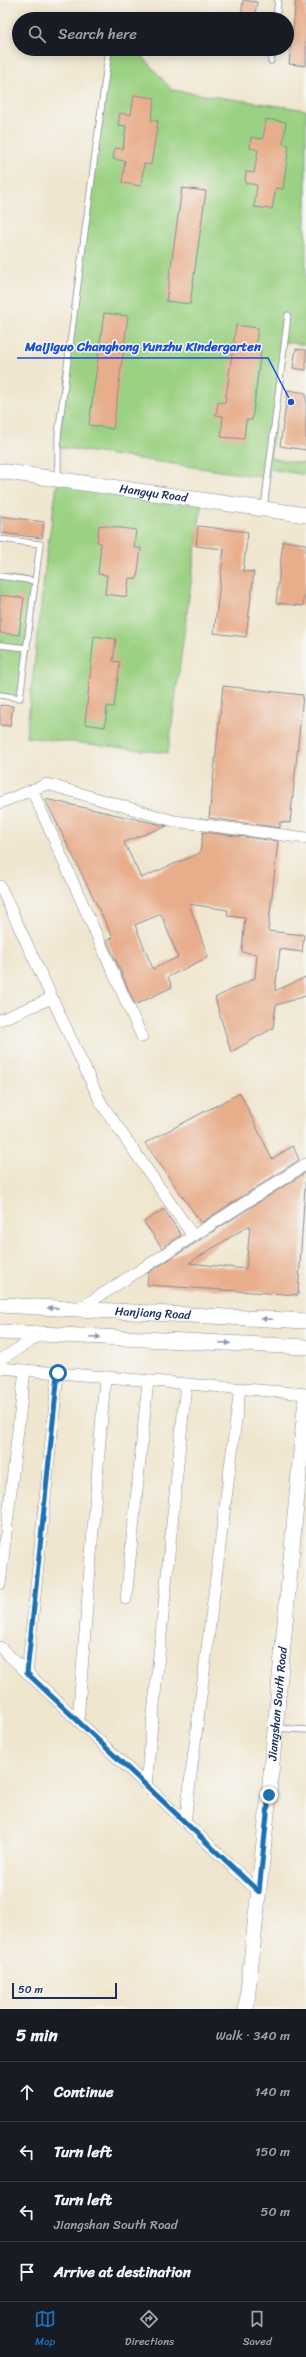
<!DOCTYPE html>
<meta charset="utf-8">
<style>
:root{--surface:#171b24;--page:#20242c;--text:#f1f3f6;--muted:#9ea1a6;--line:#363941;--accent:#1f6fb2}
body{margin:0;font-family:Sriracha,sans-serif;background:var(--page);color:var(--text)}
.scale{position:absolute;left:12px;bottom:10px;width:105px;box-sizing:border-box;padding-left:4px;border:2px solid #1b2f5e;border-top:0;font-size:11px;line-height:14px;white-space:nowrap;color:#1b2f5e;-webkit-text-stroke:3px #f6f6f2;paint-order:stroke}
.stop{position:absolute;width:12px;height:12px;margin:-9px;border:3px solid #1f6fb2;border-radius:50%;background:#fff}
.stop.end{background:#1f6fb2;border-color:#fff;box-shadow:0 1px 4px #0008}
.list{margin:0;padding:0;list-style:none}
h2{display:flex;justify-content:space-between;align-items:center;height:52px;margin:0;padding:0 16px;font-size:17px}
h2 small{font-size:13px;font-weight:400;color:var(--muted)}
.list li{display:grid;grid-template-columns:26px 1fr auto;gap:12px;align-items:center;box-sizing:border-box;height:60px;padding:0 16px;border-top:1px solid var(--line)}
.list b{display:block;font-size:15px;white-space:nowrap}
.list p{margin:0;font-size:13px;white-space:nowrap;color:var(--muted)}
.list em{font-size:13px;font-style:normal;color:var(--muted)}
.icon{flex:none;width:22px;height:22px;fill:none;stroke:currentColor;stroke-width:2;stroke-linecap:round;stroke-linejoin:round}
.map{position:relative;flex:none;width:306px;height:2009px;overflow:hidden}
.search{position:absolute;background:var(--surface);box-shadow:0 2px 10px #0003;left:12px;right:12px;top:12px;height:44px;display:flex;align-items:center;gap:10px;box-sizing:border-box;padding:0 14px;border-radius:22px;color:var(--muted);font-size:15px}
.sheet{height:292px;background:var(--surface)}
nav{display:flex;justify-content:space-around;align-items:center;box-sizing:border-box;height:56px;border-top:1px solid var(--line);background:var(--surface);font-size:11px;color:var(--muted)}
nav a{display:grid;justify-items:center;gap:2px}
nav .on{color:var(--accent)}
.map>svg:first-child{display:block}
.green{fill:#9bd182;stroke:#5b8070}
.building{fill:#e8ae8c;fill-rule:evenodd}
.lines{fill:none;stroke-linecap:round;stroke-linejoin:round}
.lane-casing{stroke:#868a96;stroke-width:7}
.street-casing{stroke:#868a96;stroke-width:12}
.secondary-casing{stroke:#868a96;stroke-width:16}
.lane{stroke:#fff;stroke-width:5.5}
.street{stroke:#fff;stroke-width:11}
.secondary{stroke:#fff;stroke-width:15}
.oneway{fill:#8d97ae}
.route{stroke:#1f6fb2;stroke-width:5}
.labels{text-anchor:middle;stroke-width:3;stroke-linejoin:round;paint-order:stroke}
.street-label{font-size:12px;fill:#1b2f5e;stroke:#f6f6f2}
.leader{fill:none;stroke:#1d4ed8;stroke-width:1.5}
.callout-dot{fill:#1d4ed8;stroke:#f6f6f2;stroke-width:1.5}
.callout-label{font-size:13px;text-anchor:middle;font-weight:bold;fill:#1d4ed8;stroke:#f6f6f2;stroke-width:3;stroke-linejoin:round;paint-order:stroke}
</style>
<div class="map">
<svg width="306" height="2009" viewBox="0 0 306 2009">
<rect width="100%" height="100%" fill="#f6f6f2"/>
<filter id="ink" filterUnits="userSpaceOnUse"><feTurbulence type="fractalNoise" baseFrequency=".025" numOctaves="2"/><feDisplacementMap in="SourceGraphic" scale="8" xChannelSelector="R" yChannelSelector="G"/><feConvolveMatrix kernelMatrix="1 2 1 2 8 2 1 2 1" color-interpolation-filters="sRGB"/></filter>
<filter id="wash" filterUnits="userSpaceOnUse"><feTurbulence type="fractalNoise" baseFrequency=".012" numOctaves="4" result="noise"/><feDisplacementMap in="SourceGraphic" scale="16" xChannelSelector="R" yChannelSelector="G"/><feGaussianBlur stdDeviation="0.9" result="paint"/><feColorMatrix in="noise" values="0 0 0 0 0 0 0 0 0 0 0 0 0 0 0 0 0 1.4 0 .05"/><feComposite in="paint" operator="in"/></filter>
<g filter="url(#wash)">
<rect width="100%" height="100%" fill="#f0e6cf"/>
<g class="green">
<polygon points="109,49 136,49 172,90 306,110 306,345 285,342 270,458 306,464 306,475 269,469 268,478 58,447"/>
<polygon points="58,479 202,500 168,753 26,737 47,551"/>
<polygon points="0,576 35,581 20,698 0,695"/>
</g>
<g id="blocks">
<g class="building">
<polygon points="243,0 257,2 254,19 241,19"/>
<polygon points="296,0 306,0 306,66 289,64"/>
<polygon points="134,95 155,98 151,120 158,121 151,165 144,164 141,186 122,183 125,161 113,159 115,148 123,149 126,126 118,125 120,113 131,115"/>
<polygon points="266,119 286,122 283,144 289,145 283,189 276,188 272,209 254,207 257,185 245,183 246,172 254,173 258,150 250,148 251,137 263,139"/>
<polygon points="182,188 206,191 190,304 166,301"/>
<polygon points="104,313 128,316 113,429 89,425"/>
<polygon points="236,325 258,328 255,349 261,350 252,420 246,420 244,439 221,437 223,416 216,415 218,402 225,403"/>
<polygon points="296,349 306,350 306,370 293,368"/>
<polygon points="288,390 306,393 306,450 280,446"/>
<polygon points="0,516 44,522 42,538 0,533"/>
<polygon points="99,525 136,530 134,548 141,548 137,579 129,578 127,597 105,594 107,575 98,574 101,543 97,542"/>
<polygon points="198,526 248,532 243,571 254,572 246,637 214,633 224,549 196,546"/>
<polygon points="283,541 306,544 306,578 303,606 276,603"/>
<polygon points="0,595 24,598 19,635 0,633"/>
<polygon points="94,636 116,639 113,661 120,662 114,707 107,706 105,727 85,724"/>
<polygon points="223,686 303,695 290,823 280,822 280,828 209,818"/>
<polygon points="0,705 13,706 10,726 0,725"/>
<path d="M 45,799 L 167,826 L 124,842 L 141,878 L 200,853 L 203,832 L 278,841 L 268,931 L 304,935 L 302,952 L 280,949 L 275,991 L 306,977 L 306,996 L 276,1005 L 273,1028 L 231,1052 L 215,998 L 255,978 L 257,954 L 242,952 L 245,918 L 227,916 L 228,910 L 189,904 L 208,957 L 168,977 L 172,987 L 135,1005 L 107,940 L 113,938 ZM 161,914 L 178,957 L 153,969 L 135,925 Z"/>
<polygon points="240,1093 272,1159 293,1146 299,1160 201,1223 145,1143"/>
<path d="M 306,1172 L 298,1295 L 147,1285 L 148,1273 ZM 250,1225 L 246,1269 L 189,1263 Z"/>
<polygon points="164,1209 181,1235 162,1248 144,1222"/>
</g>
</g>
</g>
<g filter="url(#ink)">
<use href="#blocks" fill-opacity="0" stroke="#868a96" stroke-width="1"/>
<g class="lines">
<defs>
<g id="lane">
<polyline points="276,19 278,0"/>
<polyline points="271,61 272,49"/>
<polyline points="58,479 58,435 109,49"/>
<polyline points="264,508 288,315"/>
<polyline points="0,539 40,544 20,698 0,695"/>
<polyline points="0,576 35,581"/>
<polyline points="0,645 27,648"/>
<polyline points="276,1728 306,1730"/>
</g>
<g id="street">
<polyline points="32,790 142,1037"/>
<polyline points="0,803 47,784 174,821 306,838"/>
<polyline points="0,886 101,1103 193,1236"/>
<polyline points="0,1020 52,998"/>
<polyline points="79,1309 306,1164"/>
<polyline points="0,1360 40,1335"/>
<polyline points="0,1368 306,1394"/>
<polyline points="0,1584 25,1370"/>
<polyline points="126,1599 148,1381"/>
<polyline points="0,1647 259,1892"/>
<polyline points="27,1673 58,1373"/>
<polyline points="78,1721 105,1377"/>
<polyline points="146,1785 186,1384"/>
<polyline points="185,1822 240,1388"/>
</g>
<g id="secondary">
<path id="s1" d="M 0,471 L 306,515"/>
<path id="s2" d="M 0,1305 L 306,1321"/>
<polyline points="0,1332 306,1347"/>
<path id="s3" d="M 246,2009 L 269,1795 L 306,1398"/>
</g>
</defs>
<use href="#lane" class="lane-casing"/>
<use href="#street" class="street-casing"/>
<use href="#secondary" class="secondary-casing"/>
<use href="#lane" class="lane"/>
<use href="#street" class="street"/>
<use href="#secondary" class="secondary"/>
</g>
<defs><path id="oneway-solid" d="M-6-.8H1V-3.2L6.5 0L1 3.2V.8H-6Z"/></defs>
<g class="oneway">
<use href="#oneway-solid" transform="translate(53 1308) rotate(-177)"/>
<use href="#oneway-solid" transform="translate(267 1319) rotate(-177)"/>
<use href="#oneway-solid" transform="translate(95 1337) rotate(3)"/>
<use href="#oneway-solid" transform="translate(225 1343) rotate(3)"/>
</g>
</g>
<g class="lines" filter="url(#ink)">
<polyline class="route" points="58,1373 27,1673 259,1892 269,1795"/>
</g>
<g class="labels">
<g class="street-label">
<text dy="4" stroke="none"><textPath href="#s1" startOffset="155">Hangyu Road</textPath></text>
<text dy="4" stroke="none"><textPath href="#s2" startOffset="153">Hanjiang Road</textPath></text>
<text dy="4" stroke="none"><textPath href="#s3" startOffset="307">Jiangshan South Road</textPath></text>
</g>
</g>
<path class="leader" d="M291 402L268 358H17"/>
<circle class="callout-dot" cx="291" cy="402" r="4"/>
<g class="callout-label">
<text x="143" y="351">Maijiguo Changhong Yunzhu Kindergarten</text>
</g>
</svg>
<div class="scale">50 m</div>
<div class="stop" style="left:58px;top:1373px"></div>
<div class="stop end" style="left:269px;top:1795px"></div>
<div class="search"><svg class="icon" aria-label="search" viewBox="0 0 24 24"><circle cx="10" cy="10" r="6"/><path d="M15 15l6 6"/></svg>Search here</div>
</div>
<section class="sheet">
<h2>5 min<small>Walk · 340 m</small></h2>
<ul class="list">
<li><svg class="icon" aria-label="ahead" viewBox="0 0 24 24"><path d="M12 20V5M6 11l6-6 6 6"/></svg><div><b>Continue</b></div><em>140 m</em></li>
<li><svg class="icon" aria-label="left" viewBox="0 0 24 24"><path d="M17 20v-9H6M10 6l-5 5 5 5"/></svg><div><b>Turn left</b></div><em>150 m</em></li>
<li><svg class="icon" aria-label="left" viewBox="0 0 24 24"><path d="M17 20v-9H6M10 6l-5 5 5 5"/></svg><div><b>Turn left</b><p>Jiangshan South Road</p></div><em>50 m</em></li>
<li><svg class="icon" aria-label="arrive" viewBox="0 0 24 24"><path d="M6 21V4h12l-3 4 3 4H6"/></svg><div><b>Arrive at destination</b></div></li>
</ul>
</section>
<nav>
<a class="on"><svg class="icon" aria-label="map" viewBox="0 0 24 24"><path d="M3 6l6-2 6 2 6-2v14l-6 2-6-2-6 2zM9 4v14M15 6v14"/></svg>Map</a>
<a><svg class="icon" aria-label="directions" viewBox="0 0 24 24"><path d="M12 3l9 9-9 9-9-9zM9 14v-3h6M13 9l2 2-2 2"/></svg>Directions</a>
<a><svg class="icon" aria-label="saved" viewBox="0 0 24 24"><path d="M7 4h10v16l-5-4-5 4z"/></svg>Saved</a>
</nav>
